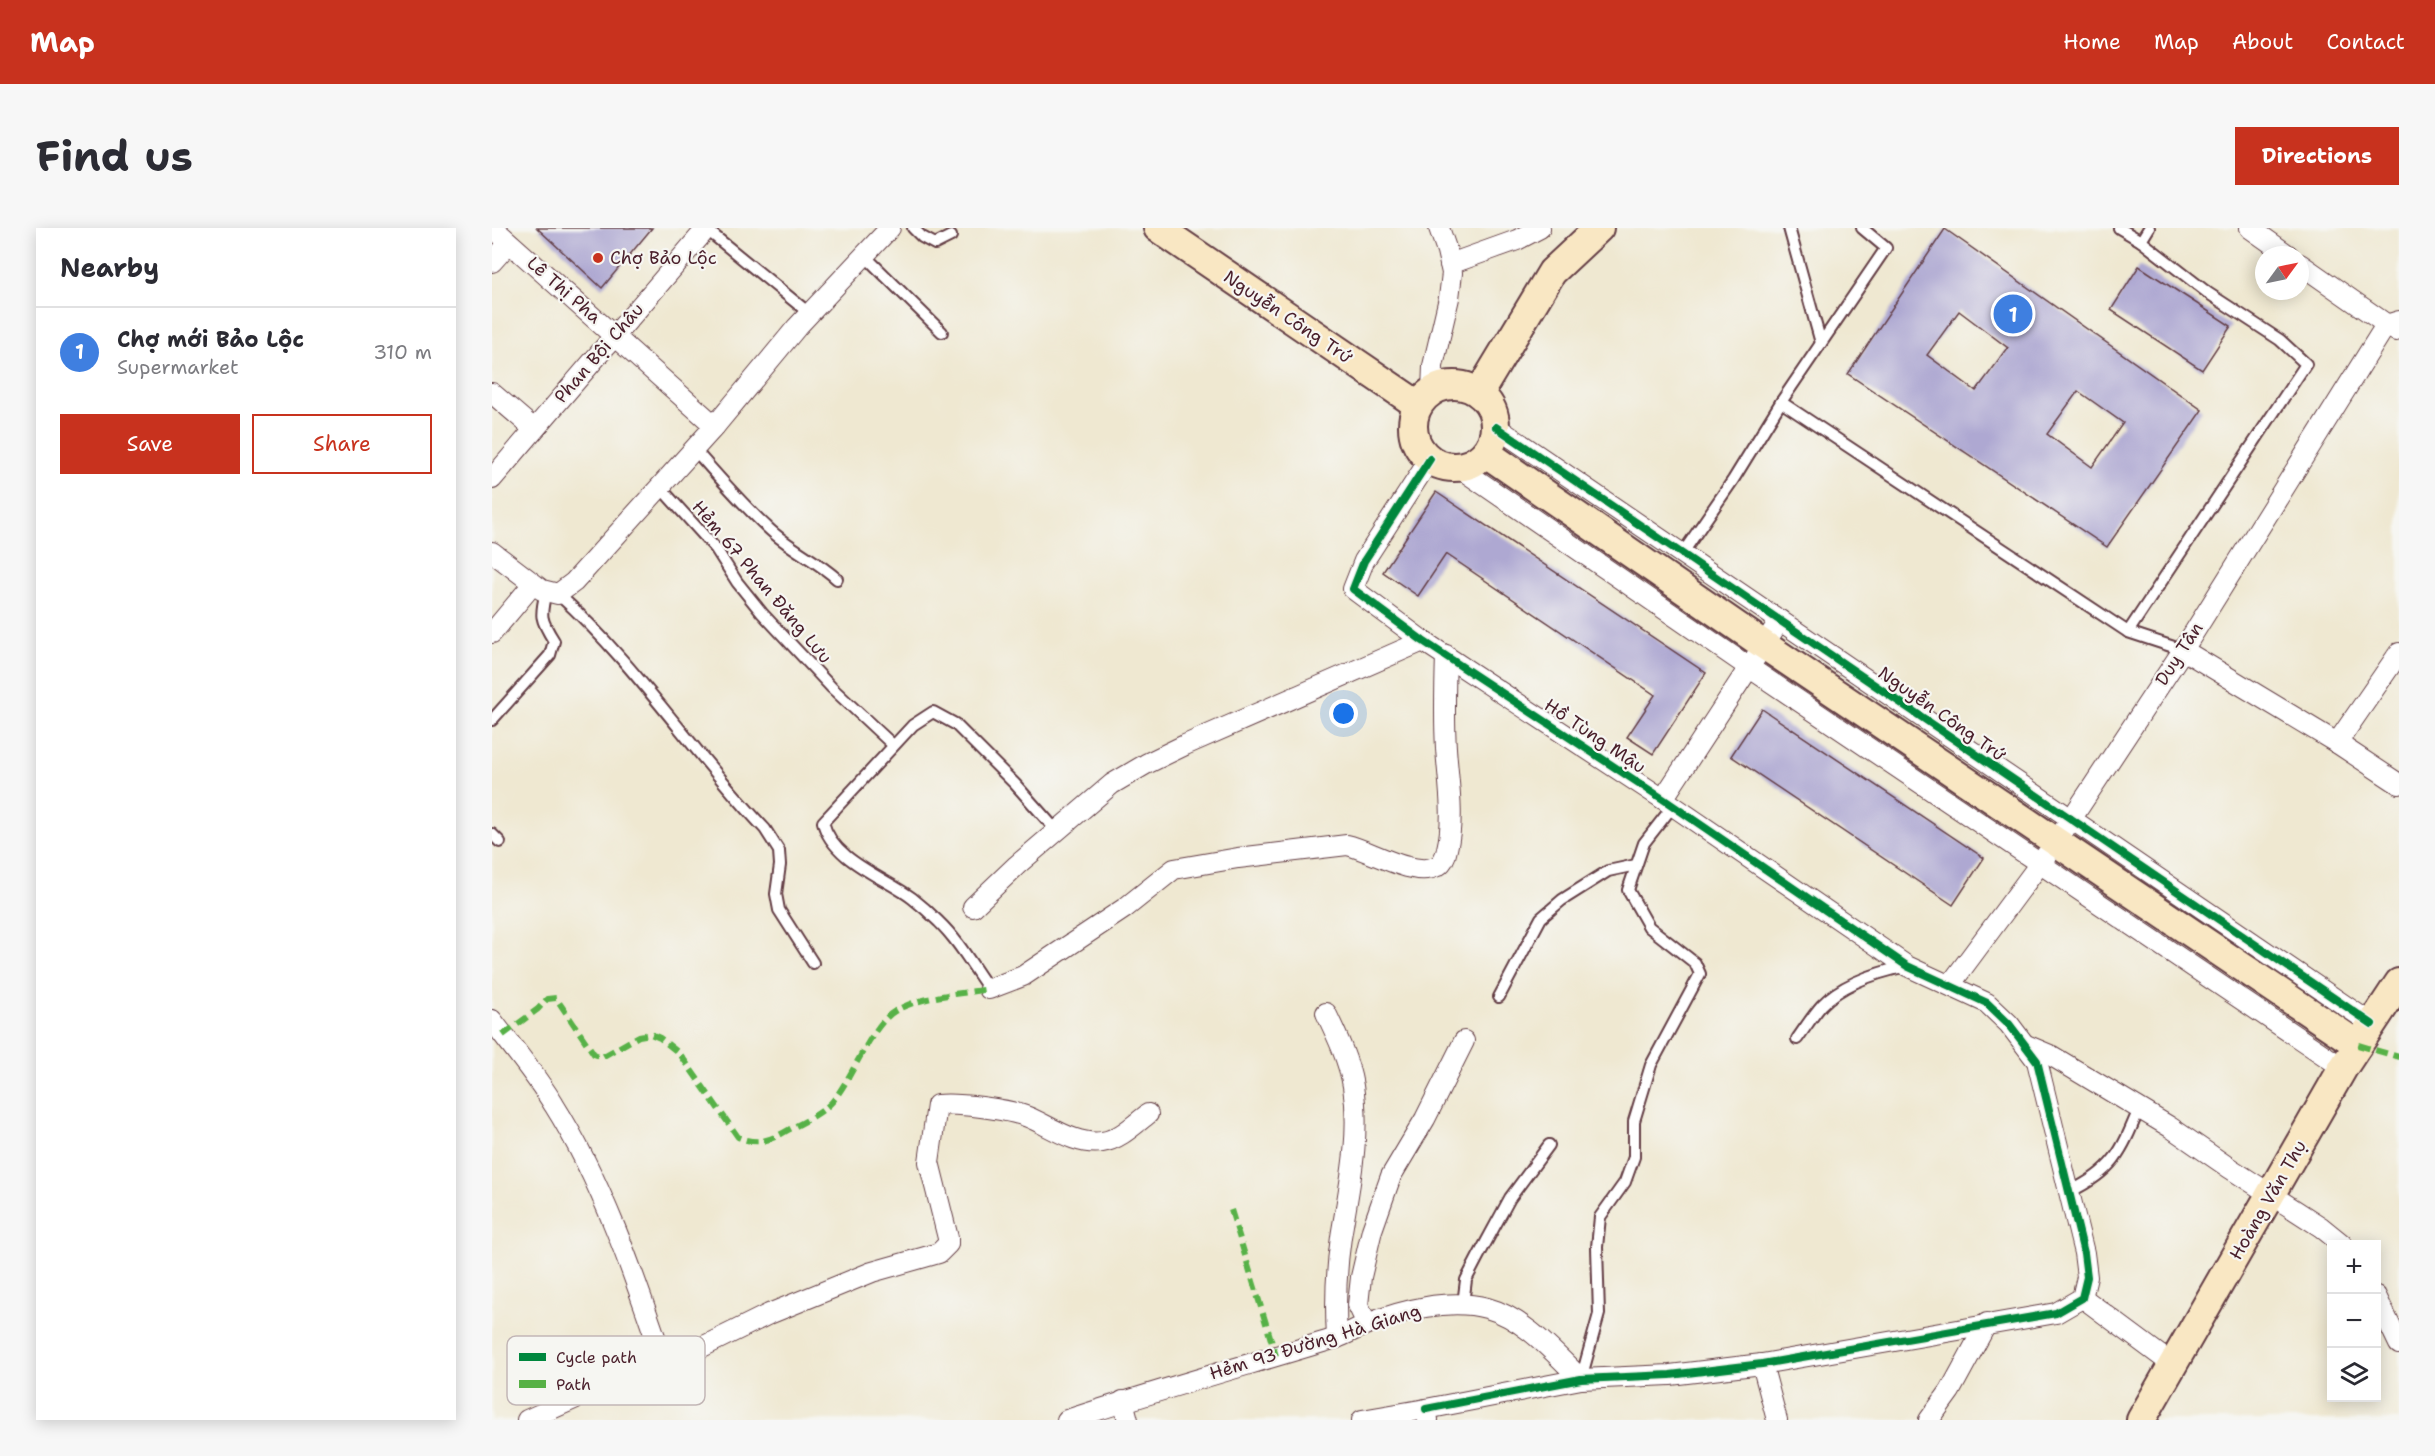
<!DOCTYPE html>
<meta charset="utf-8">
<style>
:root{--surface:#fff;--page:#f7f7f7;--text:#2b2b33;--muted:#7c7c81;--line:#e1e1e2;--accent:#c8321e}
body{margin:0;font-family:"Shantell Sans",sans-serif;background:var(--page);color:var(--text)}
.controls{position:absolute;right:18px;bottom:18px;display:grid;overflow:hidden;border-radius:0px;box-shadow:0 3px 15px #0003}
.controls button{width:54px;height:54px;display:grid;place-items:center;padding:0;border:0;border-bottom:2px solid var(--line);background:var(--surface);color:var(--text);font:30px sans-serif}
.compass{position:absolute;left:1763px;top:18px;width:54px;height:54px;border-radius:50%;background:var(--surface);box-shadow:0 3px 15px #0003;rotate:57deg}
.you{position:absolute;left:852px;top:486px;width:21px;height:21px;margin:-15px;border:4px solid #fff;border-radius:50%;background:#1a73e8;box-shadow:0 0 0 9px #1a73e833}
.badge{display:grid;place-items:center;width:39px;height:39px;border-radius:50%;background:var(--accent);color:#fff;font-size:20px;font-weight:700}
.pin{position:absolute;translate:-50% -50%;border:3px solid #fff;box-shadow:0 2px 6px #0006}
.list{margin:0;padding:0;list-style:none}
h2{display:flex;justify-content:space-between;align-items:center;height:78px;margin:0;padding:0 24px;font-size:26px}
h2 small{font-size:20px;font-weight:400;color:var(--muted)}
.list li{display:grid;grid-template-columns:39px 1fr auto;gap:18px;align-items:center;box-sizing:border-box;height:90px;padding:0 24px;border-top:2px solid var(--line)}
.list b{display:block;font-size:22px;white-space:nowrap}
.list p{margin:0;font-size:20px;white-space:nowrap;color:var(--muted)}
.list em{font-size:20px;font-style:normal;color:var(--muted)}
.actions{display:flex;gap:12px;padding:18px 24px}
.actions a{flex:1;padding:14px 0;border:2px solid var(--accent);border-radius:0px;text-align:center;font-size:21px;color:var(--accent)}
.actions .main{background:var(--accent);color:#fff}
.icon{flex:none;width:33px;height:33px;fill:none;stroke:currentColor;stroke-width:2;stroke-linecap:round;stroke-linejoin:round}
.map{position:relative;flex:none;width:1907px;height:1192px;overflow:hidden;border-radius:0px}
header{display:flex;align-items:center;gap:36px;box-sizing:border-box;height:84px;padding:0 30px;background:var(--accent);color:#fff}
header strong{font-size:28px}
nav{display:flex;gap:33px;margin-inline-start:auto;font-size:21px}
.intro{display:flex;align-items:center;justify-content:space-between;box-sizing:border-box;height:144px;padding:0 36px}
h1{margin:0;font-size:42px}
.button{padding:15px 27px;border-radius:0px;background:var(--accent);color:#fff;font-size:21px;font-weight:700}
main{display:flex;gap:36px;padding:0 36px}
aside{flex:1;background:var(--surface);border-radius:0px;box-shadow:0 3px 15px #0003}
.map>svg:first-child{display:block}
.building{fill:#aea8d2;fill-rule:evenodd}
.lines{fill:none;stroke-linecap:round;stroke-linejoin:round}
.lane-casing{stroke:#633d44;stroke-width:14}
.street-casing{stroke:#633d44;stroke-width:22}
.secondary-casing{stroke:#633d44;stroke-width:32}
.lane{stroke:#fff;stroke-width:10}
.street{stroke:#fff;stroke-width:20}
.secondary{stroke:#f9e7c3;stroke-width:28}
.quiet{stroke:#57b146;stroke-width:6;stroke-dasharray:12 6;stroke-linecap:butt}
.cycleway-casing{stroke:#f6f6f2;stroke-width:11}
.cycleway{stroke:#00873e;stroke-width:8}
.poi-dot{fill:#c8321e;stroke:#f6f6f2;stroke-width:2}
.labels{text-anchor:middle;stroke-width:4.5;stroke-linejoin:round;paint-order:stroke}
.poi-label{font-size:18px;fill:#4a1f2b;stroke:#f6f6f2;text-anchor:start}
.street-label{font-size:18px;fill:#4a1f2b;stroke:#f6f6f2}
.key{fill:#f6f6f2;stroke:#c2b6b6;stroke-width:1.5}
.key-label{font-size:16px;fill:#4a1f2b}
</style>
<header>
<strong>Map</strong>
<nav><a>Home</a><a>Map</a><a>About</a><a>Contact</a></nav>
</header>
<div class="intro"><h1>Find us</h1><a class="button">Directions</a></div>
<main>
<aside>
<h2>Nearby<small></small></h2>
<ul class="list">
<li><span class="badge" style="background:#3f7fe0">1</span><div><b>Chợ mới Bảo Lộc</b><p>Supermarket</p></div><em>310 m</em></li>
</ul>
<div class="actions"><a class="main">Save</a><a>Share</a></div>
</aside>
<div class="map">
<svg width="1907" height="1192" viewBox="0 0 1907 1192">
<rect width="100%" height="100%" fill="#f6f6f2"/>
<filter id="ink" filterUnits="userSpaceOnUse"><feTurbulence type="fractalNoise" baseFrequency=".0167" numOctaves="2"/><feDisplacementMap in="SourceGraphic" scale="12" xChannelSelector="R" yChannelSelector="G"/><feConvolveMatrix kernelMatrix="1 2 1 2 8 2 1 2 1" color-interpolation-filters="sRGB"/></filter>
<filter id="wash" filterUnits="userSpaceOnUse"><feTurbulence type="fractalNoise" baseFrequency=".008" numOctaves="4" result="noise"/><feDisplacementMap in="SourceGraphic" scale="24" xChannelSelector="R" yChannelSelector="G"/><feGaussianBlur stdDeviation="1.35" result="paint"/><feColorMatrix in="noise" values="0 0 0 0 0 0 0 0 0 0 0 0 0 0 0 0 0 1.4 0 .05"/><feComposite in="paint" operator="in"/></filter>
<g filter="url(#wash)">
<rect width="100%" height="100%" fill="#efe8d1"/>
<g id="blocks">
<g class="building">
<polygon points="45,0 160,0 110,60"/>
<path d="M 1453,1 L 1710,182 L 1615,319 L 1356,146 ZM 1467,83 L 1516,120 L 1484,163 L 1435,127 ZM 1586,163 L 1631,195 L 1600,239 L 1555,206 Z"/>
<polygon points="1647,38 1739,98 1710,142 1619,82"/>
<polygon points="944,264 1214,445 1161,526 1135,509 1163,467 954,326 926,368 891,344"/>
<polygon points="1270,481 1492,630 1461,677 1239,528"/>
</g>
</g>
</g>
<g filter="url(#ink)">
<use href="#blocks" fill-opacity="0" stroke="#633d44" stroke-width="1.5"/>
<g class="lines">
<defs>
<g id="lane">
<polyline points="421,0 430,9 443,16 459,8"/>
<polyline points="1297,0 1329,115"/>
<polyline points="1370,0 1394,20 1289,174 1636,404 1691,422"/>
<polyline points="1627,0 1649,13 1716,65 1788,112 1814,136 1636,404"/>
<polyline points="214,1 318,86"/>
<polyline points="1649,13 1657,0"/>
<polyline points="374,29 450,104"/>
<path d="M 202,221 C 225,247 249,275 275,299 C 296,320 323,331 345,351"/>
<polyline points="168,259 224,321 245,354 270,385 340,460 401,517"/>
<polyline points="1190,326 1241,252 1289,174"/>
<path d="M 66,366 C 144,436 201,525 273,601 L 287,623 L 288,637 L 284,666 L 287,682 L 321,735"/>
<path d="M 0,492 L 58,427 L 62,413 C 48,391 48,388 54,363"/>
<polyline points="0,606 8,614"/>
<path d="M 497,761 C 481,739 467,713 447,694 C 439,686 429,677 420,670 C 392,649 340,632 331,594 L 421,497 L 441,484 L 463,496 L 523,556 L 564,602"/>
<polyline points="1007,769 1049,690 1070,672 1116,643 1144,637"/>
<path d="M 1305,811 C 1313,800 1321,787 1330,777 C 1350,756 1387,744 1415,738"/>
<path d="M 1577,964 C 1621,943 1629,925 1647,881"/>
<polyline points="971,1076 974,1052 986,1029 1018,970 1057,917"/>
<polyline points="1089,1151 1107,1086 1105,1019 1108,989 1133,954 1142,929 1142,893 1159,837 1208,746 1203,735 1157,699 1136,662 1152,615 1181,578"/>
</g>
<g id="street">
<polyline points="1,0 223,198"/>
<polyline points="1758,0 1796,27"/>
<polyline points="0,34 17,15"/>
<polyline points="958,36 1025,12 1048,0"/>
<polyline points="1808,36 1904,103"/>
<polyline points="940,163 941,138 957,70 960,45 955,23 947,0"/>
<polyline points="0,165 42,201"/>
<polyline points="1004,199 1880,796"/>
<polyline points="966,239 1258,440 1851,840"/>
<polyline points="0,251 215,0"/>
<polyline points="0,324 50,362 66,366 82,354 223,198 305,99 398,0"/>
<polyline points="0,405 41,356"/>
<polyline points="1691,422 1845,515 1907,556"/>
<polyline points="1845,515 1907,425"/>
<polyline points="1171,571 1288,392"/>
<polyline points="1572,602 1691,422 1894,97 1907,93"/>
<polyline points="481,679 525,637 620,556 654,536 693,517 931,413"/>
<polyline points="1458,757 1555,626"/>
<path d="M 497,761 L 531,748 L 633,680 L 682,641 L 746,630 L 855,617 C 878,622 920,649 943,639 C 950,637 954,628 955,621 C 963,589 956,552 954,520 C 952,489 953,458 954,427"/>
<path d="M 834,785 C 845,808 857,833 861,858 C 869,909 857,959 849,1009 C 844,1043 843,1076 845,1110"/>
<path d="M 0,792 C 21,820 44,847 62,877 C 110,953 142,1047 171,1132"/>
<polyline points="1534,817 1560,828 1678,899 1736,939 1829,999 1850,1016"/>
<polyline points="1884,1068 1907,1116"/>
<polyline points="1591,1070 1681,1137"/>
<polyline points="875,1096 866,1077 869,1049 880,1002 899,948 933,891 972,813"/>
<polyline points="1270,1136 1285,1192"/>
<polyline points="631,1173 636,1192"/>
<polyline points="934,1181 1089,1151 1178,1147 1270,1136 1564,1085 1590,1070 1595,1049 1592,1025 1545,833 1517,796 1495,775 1415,738 1171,571 931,413 861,361 872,333 938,231"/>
<path d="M 35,1192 L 140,1145 L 202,1123 L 277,1086 L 380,1044 L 447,1025 L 456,1016 L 456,1010 L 437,934 L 445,877 C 467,875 516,881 536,889 C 558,898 584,918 610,914 C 627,912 643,896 656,886"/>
<path d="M 575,1192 C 663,1163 752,1138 841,1111 C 853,1108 863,1101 875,1096 C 910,1082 957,1070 995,1080 C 1032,1090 1062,1125 1089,1151"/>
<polyline points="870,1192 934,1181 936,1192"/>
<polyline points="1437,1192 1458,1163 1495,1095"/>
</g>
<g id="secondary">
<polyline points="666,0 926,177"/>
<circle cx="962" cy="198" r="41"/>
<polyline points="987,165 1060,44 1107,0"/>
<polyline points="994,225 1272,417 1866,817"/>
<polyline points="1649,1192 1851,840 1907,755"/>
</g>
</defs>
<use href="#lane" class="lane-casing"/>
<use href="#street" class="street-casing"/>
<use href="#secondary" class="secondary-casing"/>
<use href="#lane" class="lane"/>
<use href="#street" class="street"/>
<use href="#secondary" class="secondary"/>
<g class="quiet">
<path d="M 11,807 L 46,781 L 55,771 L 64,770 L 102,826 L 110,829 L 147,808 L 159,806 L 168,810 L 188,826 L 246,909 C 267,918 279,912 298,901 C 312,894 330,885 340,874 C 360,851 379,797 403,783 C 429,768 467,766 497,761"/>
<polyline points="1866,817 1907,829"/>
<polyline points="739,982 784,1128"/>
</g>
<defs>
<g id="cycleway">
<polyline points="1004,199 1880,796"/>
<polyline points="934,1181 1089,1151 1178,1147 1270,1136 1564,1085 1590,1070 1595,1049 1592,1025 1545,833 1517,796 1495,775 1415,738 1171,571 931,413 861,361 872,333 938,231"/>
</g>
</defs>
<use href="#cycleway" class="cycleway-casing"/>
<use href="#cycleway" class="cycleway"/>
</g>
</g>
<circle class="poi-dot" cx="106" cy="30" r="6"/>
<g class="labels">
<g class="poi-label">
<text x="118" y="36">Chợ Bảo Lộc</text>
</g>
<g class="street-label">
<text transform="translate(72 62) rotate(41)" y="6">Lê Thị Pha</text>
<text transform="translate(796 89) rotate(34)" y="6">Nguyễn Công Trứ</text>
<text transform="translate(107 125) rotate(-49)" y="6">Phan Bội Châu</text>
<text transform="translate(270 354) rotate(50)" y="6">Hẻm 67 Phan Đăng Lưu</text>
<text transform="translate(1687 426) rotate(-57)" y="6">Duy Tân</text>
<text transform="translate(1450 486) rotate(35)" y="6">Nguyễn Công Trứ</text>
<text transform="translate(1103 508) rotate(34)" y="6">Hồ Tùng Mậu</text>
<text transform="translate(1776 972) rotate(-60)" y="6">Hoàng Văn Thụ</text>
<text transform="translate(823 1114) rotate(-17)" y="6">Hẻm 93 Đường Hà Giang</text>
</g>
</g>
<rect x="15" y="1108" width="198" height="69" rx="9" class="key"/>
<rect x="27" y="1125" width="27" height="8" fill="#00873e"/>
<rect x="27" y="1152" width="27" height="8" fill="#57b146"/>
<g class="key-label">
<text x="64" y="1135">Cycle path</text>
<text x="64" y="1162">Path</text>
</g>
</svg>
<div class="controls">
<button>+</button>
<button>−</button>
<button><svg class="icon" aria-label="layers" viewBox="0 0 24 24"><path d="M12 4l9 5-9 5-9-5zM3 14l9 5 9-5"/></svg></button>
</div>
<svg class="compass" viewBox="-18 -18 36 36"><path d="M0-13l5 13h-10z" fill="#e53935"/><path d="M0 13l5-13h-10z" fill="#7c7c81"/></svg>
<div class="you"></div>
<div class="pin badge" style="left:1521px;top:86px;background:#3f7fe0">1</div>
</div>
</main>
